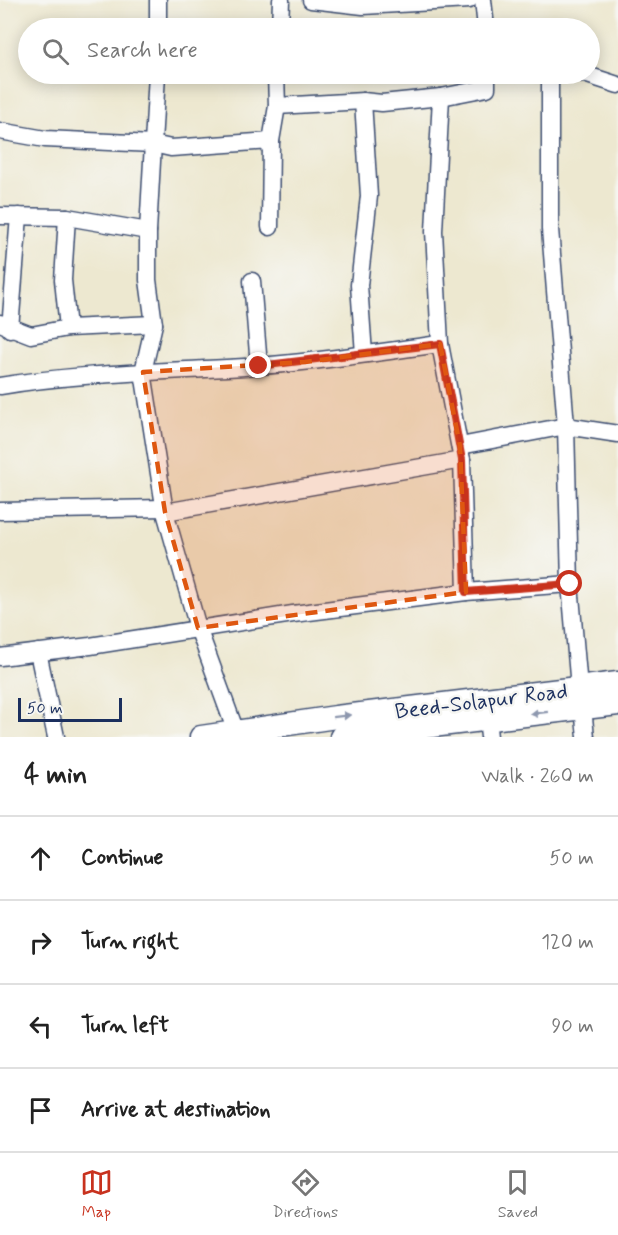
<!DOCTYPE html>
<meta charset="utf-8">
<style>
:root{--surface:#fff;--page:#f2f2f2;--text:#222;--muted:#767676;--line:#e0e0e0;--accent:#c8321e}
body{margin:0;font-family:Mynerve,sans-serif;background:var(--page);color:var(--text)}
.scale{position:absolute;left:18px;bottom:15px;width:104px;box-sizing:border-box;padding-left:6px;border:3px solid #1b2f5e;border-top:0;font-size:16px;line-height:21px;white-space:nowrap;color:#1b2f5e;-webkit-text-stroke:4px #f6f6f2;paint-order:stroke}
.stop{position:absolute;width:18px;height:18px;margin:-14px;border:4px solid #c8321e;border-radius:50%;background:#fff}
.stop.end{background:#c8321e;border-color:#fff;box-shadow:0 2px 6px #0008}
.list{margin:0;padding:0;list-style:none}
h2{display:flex;justify-content:space-between;align-items:center;height:78px;margin:0;padding:0 24px;font-size:26px}
h2 small{font-size:20px;font-weight:400;color:var(--muted)}
.list li{display:grid;grid-template-columns:39px 1fr auto;gap:18px;align-items:center;box-sizing:border-box;height:84px;padding:0 24px;border-top:2px solid var(--line)}
.list b{display:block;font-size:22px;white-space:nowrap}
.list em{font-size:20px;font-style:normal;color:var(--muted)}
.icon{flex:none;width:33px;height:33px;fill:none;stroke:currentColor;stroke-width:2;stroke-linecap:round;stroke-linejoin:round}
.map{position:relative;flex:none;width:618px;height:737px;overflow:hidden}
.search{position:absolute;background:var(--surface);box-shadow:0 3px 15px #0003;left:18px;right:18px;top:18px;height:66px;display:flex;align-items:center;gap:15px;box-sizing:border-box;padding:0 21px;border-radius:33px;color:var(--muted);font-size:22px}
.sheet{height:414px;background:var(--surface)}
nav{display:flex;justify-content:space-around;align-items:center;box-sizing:border-box;height:84px;border-top:2px solid var(--line);background:var(--surface);font-size:16px;color:var(--muted)}
nav a{display:grid;justify-items:center;gap:3px}
nav .on{color:var(--accent)}
.map>svg:first-child{display:block}
.lines{fill:none;stroke-linecap:round;stroke-linejoin:round}
.minor-casing{stroke:#3a4b6f;stroke-width:19}
.secondary-casing{stroke:#3a4b6f;stroke-width:25}
.minor{stroke:#fff;stroke-width:16}
.secondary{stroke:#fff;stroke-width:22}
.oneway{fill:#8d97ae}
.route{stroke:#c8321e;stroke-width:8}
.marked{fill:#de5710;fill-opacity:0.2;stroke:#de5710;stroke-width:4.5;stroke-dasharray:12 8;stroke-linejoin:round}
.labels{text-anchor:middle;stroke-width:5;stroke-linejoin:round;paint-order:stroke}
.street-label{font-size:22px;fill:#1b2f5e;stroke:#f6f6f2}
</style>
<div class="map">
<svg width="618" height="737" viewBox="0 0 618 737">
<rect width="100%" height="100%" fill="#f6f6f2"/>
<filter id="ink" filterUnits="userSpaceOnUse"><feTurbulence type="fractalNoise" baseFrequency=".0167" numOctaves="2"/><feDisplacementMap in="SourceGraphic" scale="12" xChannelSelector="R" yChannelSelector="G"/><feConvolveMatrix kernelMatrix="1 2 1 2 8 2 1 2 1" color-interpolation-filters="sRGB"/></filter>
<filter id="wash" filterUnits="userSpaceOnUse"><feTurbulence type="fractalNoise" baseFrequency=".008" numOctaves="4" result="noise"/><feDisplacementMap in="SourceGraphic" scale="24" xChannelSelector="R" yChannelSelector="G"/><feGaussianBlur stdDeviation="1.35" result="paint"/><feColorMatrix in="noise" values="0 0 0 0 0 0 0 0 0 0 0 0 0 0 0 0 0 1.4 0 .05"/><feComposite in="paint" operator="in"/></filter>
<g filter="url(#wash)">
<rect width="100%" height="100%" fill="#ede8d0"/>
</g>
<g filter="url(#ink)">
<g class="lines">
<defs>
<g id="minor">
<polyline points="158,0 158,28"/>
<polyline points="311,0 363,6 469,0"/>
<polyline points="483,0 486,28"/>
<polyline points="280,28 281,0"/>
<polyline points="157,74 148,231 148,280 154,324 143,372 165,512 198,628 236,732"/>
<polyline points="550,74 550,229 566,426 570,584 579,688"/>
<polyline points="584,74 618,85"/>
<polyline points="363,101 369,196 359,285 364,354"/>
<polyline points="277,106 363,101 382,103 441,97 487,88 487,74"/>
<polyline points="0,131 45,139 153,144 171,148 271,141 277,106 276,74"/>
<polyline points="269,146 271,141 270,227"/>
<polyline points="0,216 67,217 148,231"/>
<polyline points="67,217 63,280 68,328"/>
<polyline points="252,281 259,366"/>
<polyline points="0,323 31,335 68,328 154,324"/>
<polyline points="10,329 19,216"/>
<path d="M 0,386 C 86,372 173,372 259,366 C 319,362 380,352 440,344 L 434,231 L 441,97"/>
<polyline points="460,446 566,426 618,434"/>
<polyline points="0,511 165,508"/>
<polyline points="165,512 462,460"/>
<polyline points="466,592 570,584"/>
<polyline points="38,652 56,737"/>
<polyline points="0,657 90,646 293,614 466,592 462,460 440,344"/>
<polyline points="583,708 586,737"/>
<polyline points="487,719 489,737"/>
</g>
<g id="secondary">
<polyline points="201,737 336,717 618,683"/>
<polyline points="341,737 618,704"/>
</g>
</defs>
<use href="#minor" class="minor-casing"/>
<use href="#secondary" class="secondary-casing"/>
<use href="#minor" class="minor"/>
<use href="#secondary" class="secondary"/>
</g>
<defs><path id="oneway-solid" d="M-6-.8H1V-3.2L6.5 0L1 3.2V.8H-6Z" transform="scale(1.5)"/></defs>
<g class="oneway">
<use href="#oneway-solid" transform="translate(539 713) rotate(173)"/>
<use href="#oneway-solid" transform="translate(342 716) rotate(-7)"/>
</g>
</g>
<g class="lines" filter="url(#ink)">
<polyline class="route" points="259,366 440,344 462,460 466,592 570,584"/>
</g>
<path class="marked" d="M 440,344 L 460,446 L 466,592 L 198,628 L 165,512 L 143,372 L 305,362 Z"/>
<g class="labels">
<g class="street-label">
<text transform="translate(481 700) rotate(-7)" y="8">Beed-Solapur Road</text>
</g>
</g>
</svg>
<div class="scale">50 m</div>
<div class="stop" style="left:570px;top:584px"></div>
<div class="stop end" style="left:259px;top:366px"></div>
<div class="search"><svg class="icon" aria-label="search" viewBox="0 0 24 24"><circle cx="10" cy="10" r="6"/><path d="M15 15l6 6"/></svg>Search here</div>
</div>
<section class="sheet">
<h2>4 min<small>Walk · 260 m</small></h2>
<ul class="list">
<li><svg class="icon" aria-label="ahead" viewBox="0 0 24 24"><path d="M12 20V5M6 11l6-6 6 6"/></svg><div><b>Continue</b></div><em>50 m</em></li>
<li><svg class="icon" aria-label="right" viewBox="0 0 24 24"><path d="M7 20v-9h11M14 6l5 5-5 5"/></svg><div><b>Turn right</b></div><em>120 m</em></li>
<li><svg class="icon" aria-label="left" viewBox="0 0 24 24"><path d="M17 20v-9H6M10 6l-5 5 5 5"/></svg><div><b>Turn left</b></div><em>90 m</em></li>
<li><svg class="icon" aria-label="arrive" viewBox="0 0 24 24"><path d="M6 21V4h12l-3 4 3 4H6"/></svg><div><b>Arrive at destination</b></div></li>
</ul>
</section>
<nav>
<a class="on"><svg class="icon" aria-label="map" viewBox="0 0 24 24"><path d="M3 6l6-2 6 2 6-2v14l-6 2-6-2-6 2zM9 4v14M15 6v14"/></svg>Map</a>
<a><svg class="icon" aria-label="directions" viewBox="0 0 24 24"><path d="M12 3l9 9-9 9-9-9zM9 14v-3h6M13 9l2 2-2 2"/></svg>Directions</a>
<a><svg class="icon" aria-label="saved" viewBox="0 0 24 24"><path d="M7 4h10v16l-5-4-5 4z"/></svg>Saved</a>
</nav>
